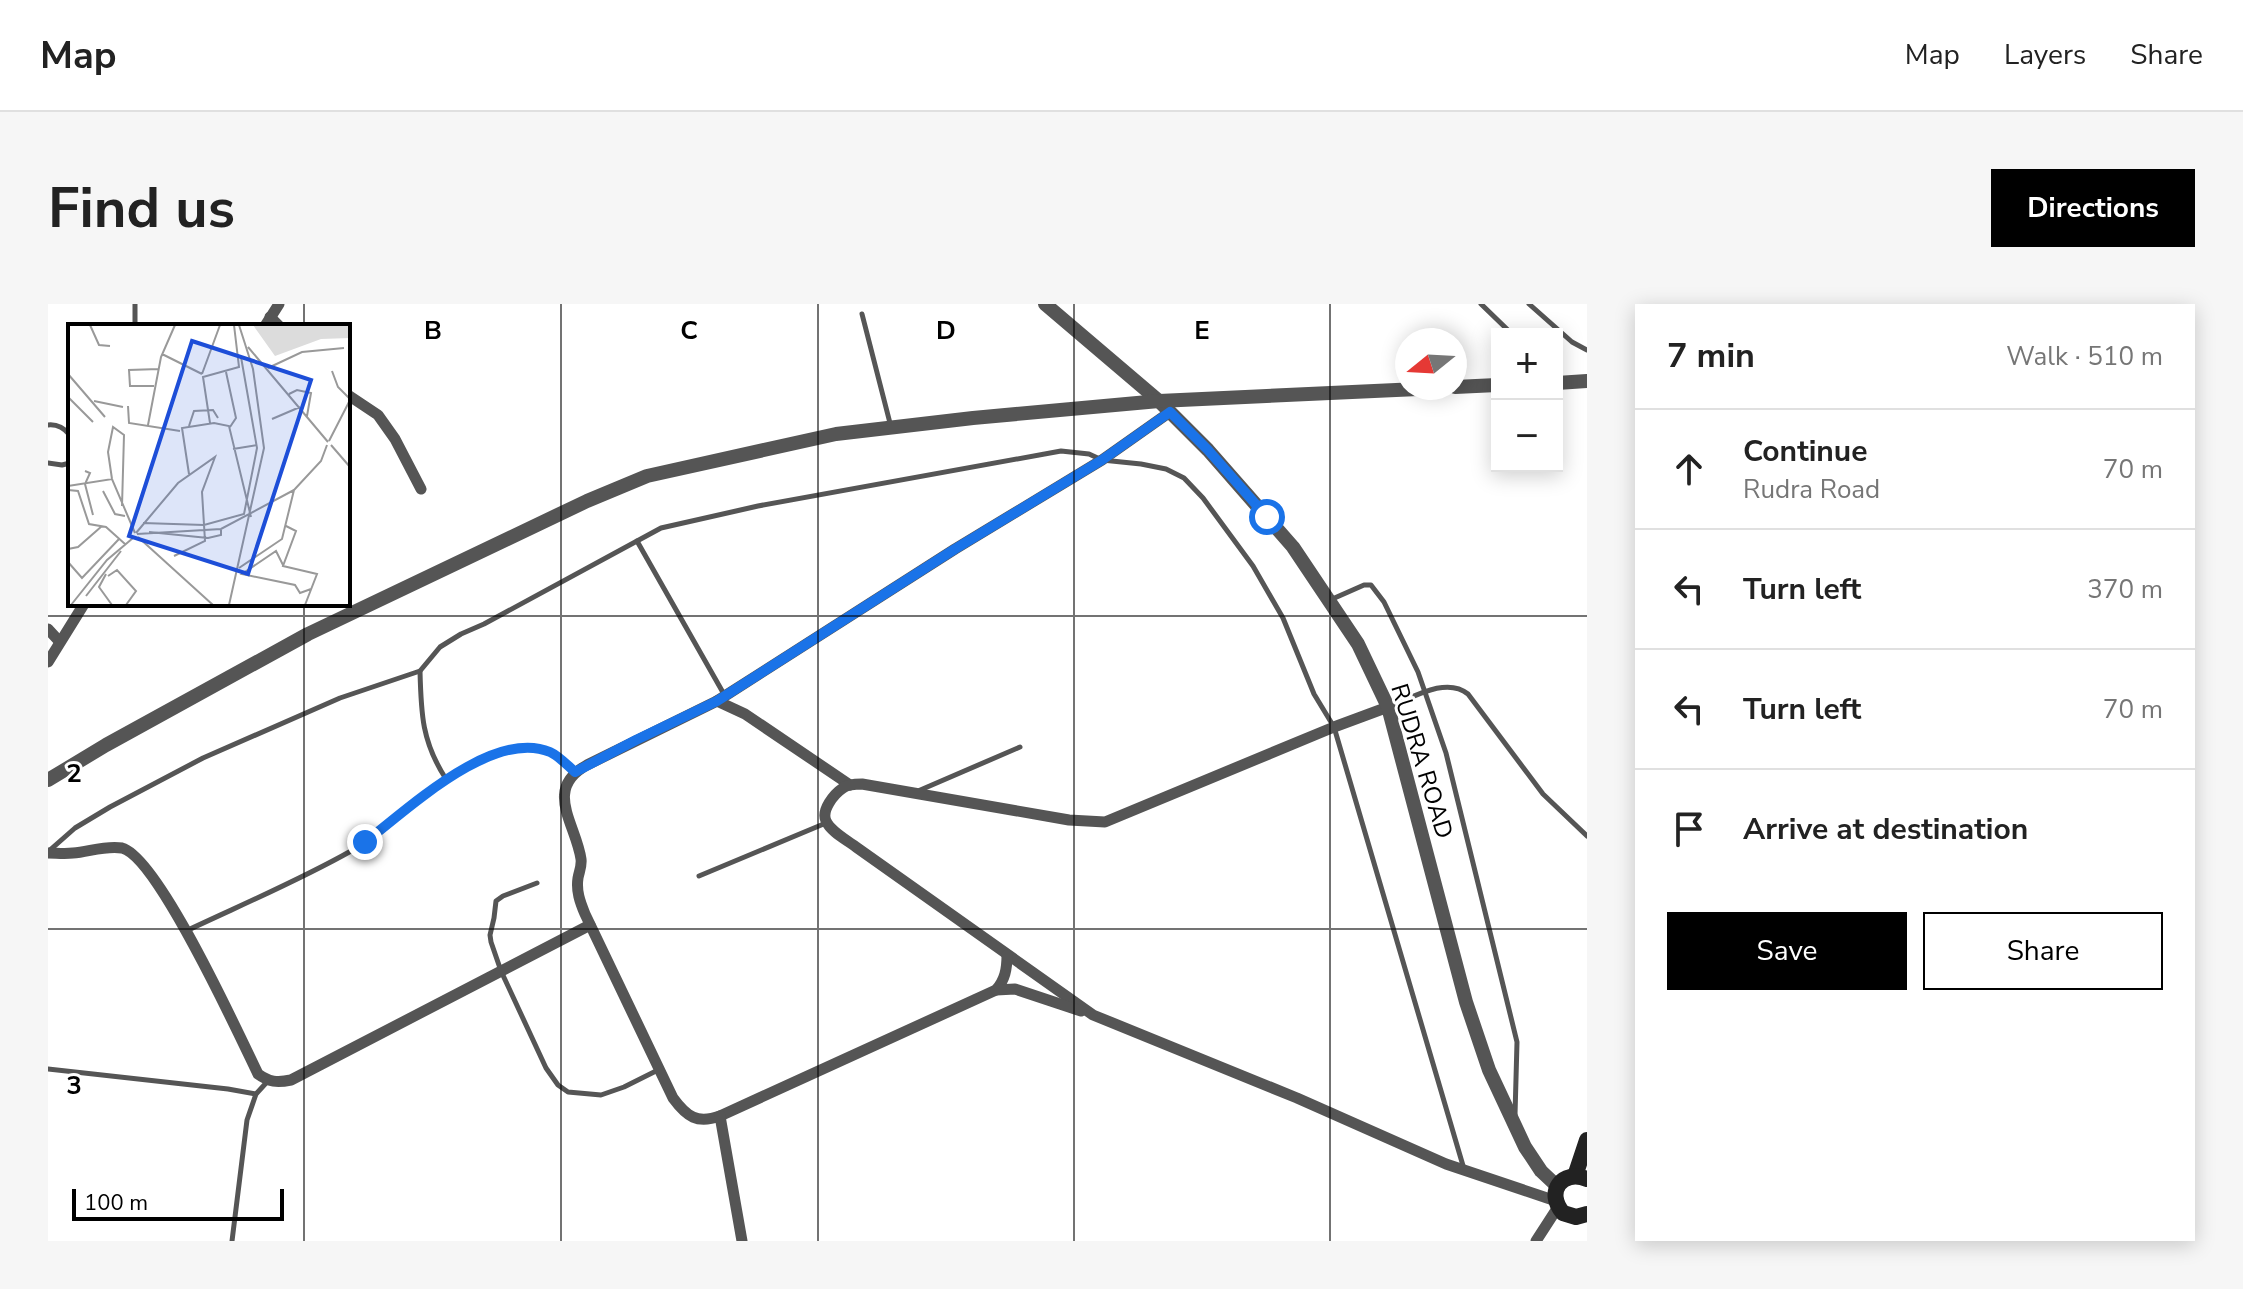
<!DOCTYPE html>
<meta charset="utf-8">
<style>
:root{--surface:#fff;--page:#f6f6f6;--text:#222;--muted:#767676;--line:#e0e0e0;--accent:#000}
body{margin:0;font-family:"Nunito Sans",sans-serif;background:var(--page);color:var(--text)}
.controls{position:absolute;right:24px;top:24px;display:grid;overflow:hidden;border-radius:0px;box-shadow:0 4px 20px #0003}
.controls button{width:72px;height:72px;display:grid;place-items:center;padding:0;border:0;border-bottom:2px solid var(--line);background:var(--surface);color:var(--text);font:40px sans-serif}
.compass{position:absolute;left:1347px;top:24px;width:72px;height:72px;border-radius:50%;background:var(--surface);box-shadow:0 4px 20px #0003;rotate:252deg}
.scale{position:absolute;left:24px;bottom:20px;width:212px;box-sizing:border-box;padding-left:8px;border:4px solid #000;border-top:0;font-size:22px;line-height:28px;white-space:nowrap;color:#000;-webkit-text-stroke:6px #fff;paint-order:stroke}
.stop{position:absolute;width:24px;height:24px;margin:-18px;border:6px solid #1a73e8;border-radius:50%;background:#fff}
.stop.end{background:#1a73e8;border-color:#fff;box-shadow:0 2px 8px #0008}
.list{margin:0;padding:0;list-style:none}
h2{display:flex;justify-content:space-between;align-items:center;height:104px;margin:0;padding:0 32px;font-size:34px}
h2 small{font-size:26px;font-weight:400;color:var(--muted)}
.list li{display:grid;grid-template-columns:52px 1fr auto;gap:24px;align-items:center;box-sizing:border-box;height:120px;padding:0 32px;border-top:2px solid var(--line)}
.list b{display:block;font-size:30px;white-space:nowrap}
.list p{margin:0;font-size:26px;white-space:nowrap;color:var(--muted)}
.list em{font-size:26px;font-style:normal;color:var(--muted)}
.actions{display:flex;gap:16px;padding:24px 32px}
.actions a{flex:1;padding:18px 0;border:2px solid var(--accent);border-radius:0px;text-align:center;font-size:28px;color:var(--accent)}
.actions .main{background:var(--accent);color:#fff}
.icon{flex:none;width:44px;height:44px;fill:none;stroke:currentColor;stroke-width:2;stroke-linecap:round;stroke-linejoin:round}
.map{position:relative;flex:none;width:1539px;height:937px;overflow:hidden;border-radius:0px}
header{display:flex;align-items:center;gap:48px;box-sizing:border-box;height:112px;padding:0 40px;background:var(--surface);border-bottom:2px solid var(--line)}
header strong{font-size:38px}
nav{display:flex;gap:44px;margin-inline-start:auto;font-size:28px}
.intro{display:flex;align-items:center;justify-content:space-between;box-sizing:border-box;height:192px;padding:0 48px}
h1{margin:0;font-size:56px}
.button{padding:20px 36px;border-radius:0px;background:var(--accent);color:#fff;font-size:28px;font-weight:700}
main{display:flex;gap:48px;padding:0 48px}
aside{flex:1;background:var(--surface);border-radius:0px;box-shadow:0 4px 20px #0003}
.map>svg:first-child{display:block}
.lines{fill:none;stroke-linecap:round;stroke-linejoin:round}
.service{stroke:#555;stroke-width:5}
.minor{stroke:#555;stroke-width:11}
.tertiary{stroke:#555;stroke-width:14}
.secondary{stroke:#222;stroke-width:16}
.route{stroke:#1a73e8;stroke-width:10}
.grid{fill:none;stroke:#000;stroke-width:2;stroke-opacity:0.55}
.labels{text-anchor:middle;stroke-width:6;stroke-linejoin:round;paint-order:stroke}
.street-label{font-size:24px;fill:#000;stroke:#fff}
.inset-road{fill:none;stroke:#999;stroke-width:2}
.view{fill:#1d4ed8;fill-opacity:0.15;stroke:#1d4ed8;stroke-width:4}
.inset-edge{fill:none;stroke:#000;stroke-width:4}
.grid-label{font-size:26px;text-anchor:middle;font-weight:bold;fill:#000;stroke:#fff;stroke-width:6;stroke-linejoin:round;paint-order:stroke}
</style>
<header>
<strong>Map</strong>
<nav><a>Map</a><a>Layers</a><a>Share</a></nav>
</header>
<div class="intro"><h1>Find us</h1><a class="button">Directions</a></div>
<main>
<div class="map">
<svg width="1539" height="937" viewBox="0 0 1539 937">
<rect width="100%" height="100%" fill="#fff"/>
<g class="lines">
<g class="service">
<polyline points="87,0 87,22"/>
<polyline points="1433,0 1464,30"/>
<polyline points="1481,0 1524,38 1539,46"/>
<polyline points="814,10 843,123"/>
<path d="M 0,121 C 9,120 16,124 22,131"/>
<polyline points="0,159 14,161 22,159"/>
<polyline points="589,237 677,392"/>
<polyline points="1282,296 1316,281 1323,281 1336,298 1370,368 1398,449 1469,738 1467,811"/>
<path d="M 372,367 C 373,410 374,438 398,475"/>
<path d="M 1341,403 C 1364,394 1398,372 1420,390 L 1495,490 L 1539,532"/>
<polyline points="870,487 972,443"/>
<polyline points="1,547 27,524 62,503 155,454 292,394 372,367 392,343 413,330 436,320 613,224 710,202 1013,147 1041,150 1054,156 1093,160 1118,165 1136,174 1155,194 1205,262 1235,314 1266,390 1286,423 1416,865"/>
<polyline points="651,572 778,519"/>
<polyline points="489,579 455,592 448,597 446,614 442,631 443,638 453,667 498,764 510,781 520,788 553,791 576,783 610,766"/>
<path d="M 138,627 C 193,601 250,577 303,547 C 352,518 441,420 503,449 C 512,453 520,461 527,468"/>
<polyline points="0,765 180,785 208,790"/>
<polyline points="184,937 199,816 208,790 219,778"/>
</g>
<g class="minor">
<polyline points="222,13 231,22"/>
<polyline points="217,22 231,0"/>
<polyline points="300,91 330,111 347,135 373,185"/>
<polyline points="0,325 11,337"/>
<polyline points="0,358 36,300"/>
<polyline points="669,397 697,410 802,481"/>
<path d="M 1340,403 L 1286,423 L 1057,518 L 1021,516 L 814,480 C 808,480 800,480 795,484 C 786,490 773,506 778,517 C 783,528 799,536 808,543 L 1045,711 L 1249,794 L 1398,860 L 1508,897"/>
<path d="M 0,549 C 8,549 17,550 25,549 C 40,548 58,541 74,544 C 110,553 191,731 210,770 C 221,778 229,779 243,776 L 542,621"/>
<path d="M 959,651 C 959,665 957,676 948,686 L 672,812 C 649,820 639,813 625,794 L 537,610 C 532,598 528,587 530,574 C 531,568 534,562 533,555 C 528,520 495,485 539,461 L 669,397 L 907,245 L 1054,156 L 1122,108"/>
<polyline points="948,686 967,685 1033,707"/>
<polyline points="672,812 694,937"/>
<polyline points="1488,937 1510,903"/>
</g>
<g class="tertiary">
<polyline points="997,0 1111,97 1160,146 1245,243 1310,340 1340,403 1418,698 1441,766 1477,843 1493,867 1510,883"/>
<polyline points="1509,79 1539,77"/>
<polyline points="1407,83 1449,81"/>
<polyline points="0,476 58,441 260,330 539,197 599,172 788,130 925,114 1111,97 1392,84"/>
</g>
<g class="secondary">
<polyline points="1527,872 1539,836"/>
<path d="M 1539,875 C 1514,865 1497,888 1515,909 L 1528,913 L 1539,910"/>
</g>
</g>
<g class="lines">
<path class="route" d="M 317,538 C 359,506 445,424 502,448 C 511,452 519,461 527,468 L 588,436 L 669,397 L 907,245 L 1054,156 L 1122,108 L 1160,146 L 1219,213"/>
</g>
<path class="grid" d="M 256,0 L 256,22M 513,0 L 513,937M 770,0 L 770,937M 1026,0 L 1026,937M 1282,0 L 1282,937M 256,300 L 256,937M 0,312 L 1539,312M 0,625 L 1539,625"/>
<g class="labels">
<g class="street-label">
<text transform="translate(1374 457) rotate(73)" y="8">RUDRA ROAD</text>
</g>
</g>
<g transform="translate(20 20)">
<rect width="282" height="282" fill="#fff"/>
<path d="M 185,1 L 282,1 L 282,14 L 253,15 L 207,32 Z" fill="#dcdcdc"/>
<path class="inset-road" d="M 22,1 L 31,21 L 42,22M 180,23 L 260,118M 94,30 L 134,50M 200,44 L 234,28 L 276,24M 264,47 L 270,63 L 282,75M 158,48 L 168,94 L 162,103M 0,50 L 37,93M 134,50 L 152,1M 86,62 L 62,62 L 61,46 L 91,45M 221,70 L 229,66 L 243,69 L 239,92M 1,74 L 25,98M 26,77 L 55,83M 60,82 L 61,99 L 112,107M 204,95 L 232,83M 142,99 L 135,53 L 171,43 L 166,1M 80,101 L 93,33 L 107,1M 121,102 L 126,87 L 145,86 L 150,94M 261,117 L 282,76M 263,121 L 282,143M 165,125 L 189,121M 17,147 L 22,149 L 17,160 L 25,191M 121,150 L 114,104 L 146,99 L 161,102 L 183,193M 44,155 L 40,128 L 45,103 L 56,111 L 54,182M 0,162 L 44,155 L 67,209M 0,166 L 10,167 L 21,200 L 38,203 L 57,220M 35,167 L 47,190 L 57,192M 75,199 L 136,201 L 176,190 L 189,124 L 173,33M 218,202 L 228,207 L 215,242 L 249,250 L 237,281M 81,208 L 140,214 L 153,211 L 153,205M 68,209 L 110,159 L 147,133 L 134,168 L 137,217 L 106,232M 69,210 L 153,205 L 226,166M 70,213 L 145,281M 0,225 L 10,223 L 34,202M 0,238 L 14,254 L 51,215M 215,241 L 208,227 L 174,250 L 227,261 L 232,269 L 243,265M 171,244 L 214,215 L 226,166 L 253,137 L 259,121M 38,250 L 31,263 L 44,281M 40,252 L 49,246 L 68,267 L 58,281M 18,272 L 53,227M 3,281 L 39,236 L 65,214M 161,281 L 196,124 L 185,45 L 171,1"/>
<path class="view" d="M 124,17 L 243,56 L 180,250 L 61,212 Z"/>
<rect width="282" height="282" class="inset-edge"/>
</g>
<g class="grid-label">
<text x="385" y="35">B</text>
<text x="641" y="35">C</text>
<text x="898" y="35">D</text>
<text x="1154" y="35">E</text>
<text x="26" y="478">2</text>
<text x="26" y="790">3</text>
</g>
</svg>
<div class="controls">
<button>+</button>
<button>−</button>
</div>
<svg class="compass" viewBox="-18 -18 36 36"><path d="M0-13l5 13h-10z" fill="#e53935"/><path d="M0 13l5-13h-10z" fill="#767676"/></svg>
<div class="scale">100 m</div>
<div class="stop" style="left:1219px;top:213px"></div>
<div class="stop end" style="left:317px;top:538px"></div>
</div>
<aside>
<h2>7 min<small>Walk · 510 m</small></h2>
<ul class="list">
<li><svg class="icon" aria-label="ahead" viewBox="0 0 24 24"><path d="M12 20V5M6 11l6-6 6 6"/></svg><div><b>Continue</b><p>Rudra Road</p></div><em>70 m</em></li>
<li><svg class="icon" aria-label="left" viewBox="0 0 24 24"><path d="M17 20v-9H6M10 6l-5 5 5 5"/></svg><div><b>Turn left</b></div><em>370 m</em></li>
<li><svg class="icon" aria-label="left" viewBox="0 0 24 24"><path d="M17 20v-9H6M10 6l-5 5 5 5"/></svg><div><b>Turn left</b></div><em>70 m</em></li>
<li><svg class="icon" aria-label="arrive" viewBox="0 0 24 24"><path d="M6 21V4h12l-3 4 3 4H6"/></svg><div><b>Arrive at destination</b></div></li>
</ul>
<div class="actions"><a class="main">Save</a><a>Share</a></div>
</aside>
</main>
